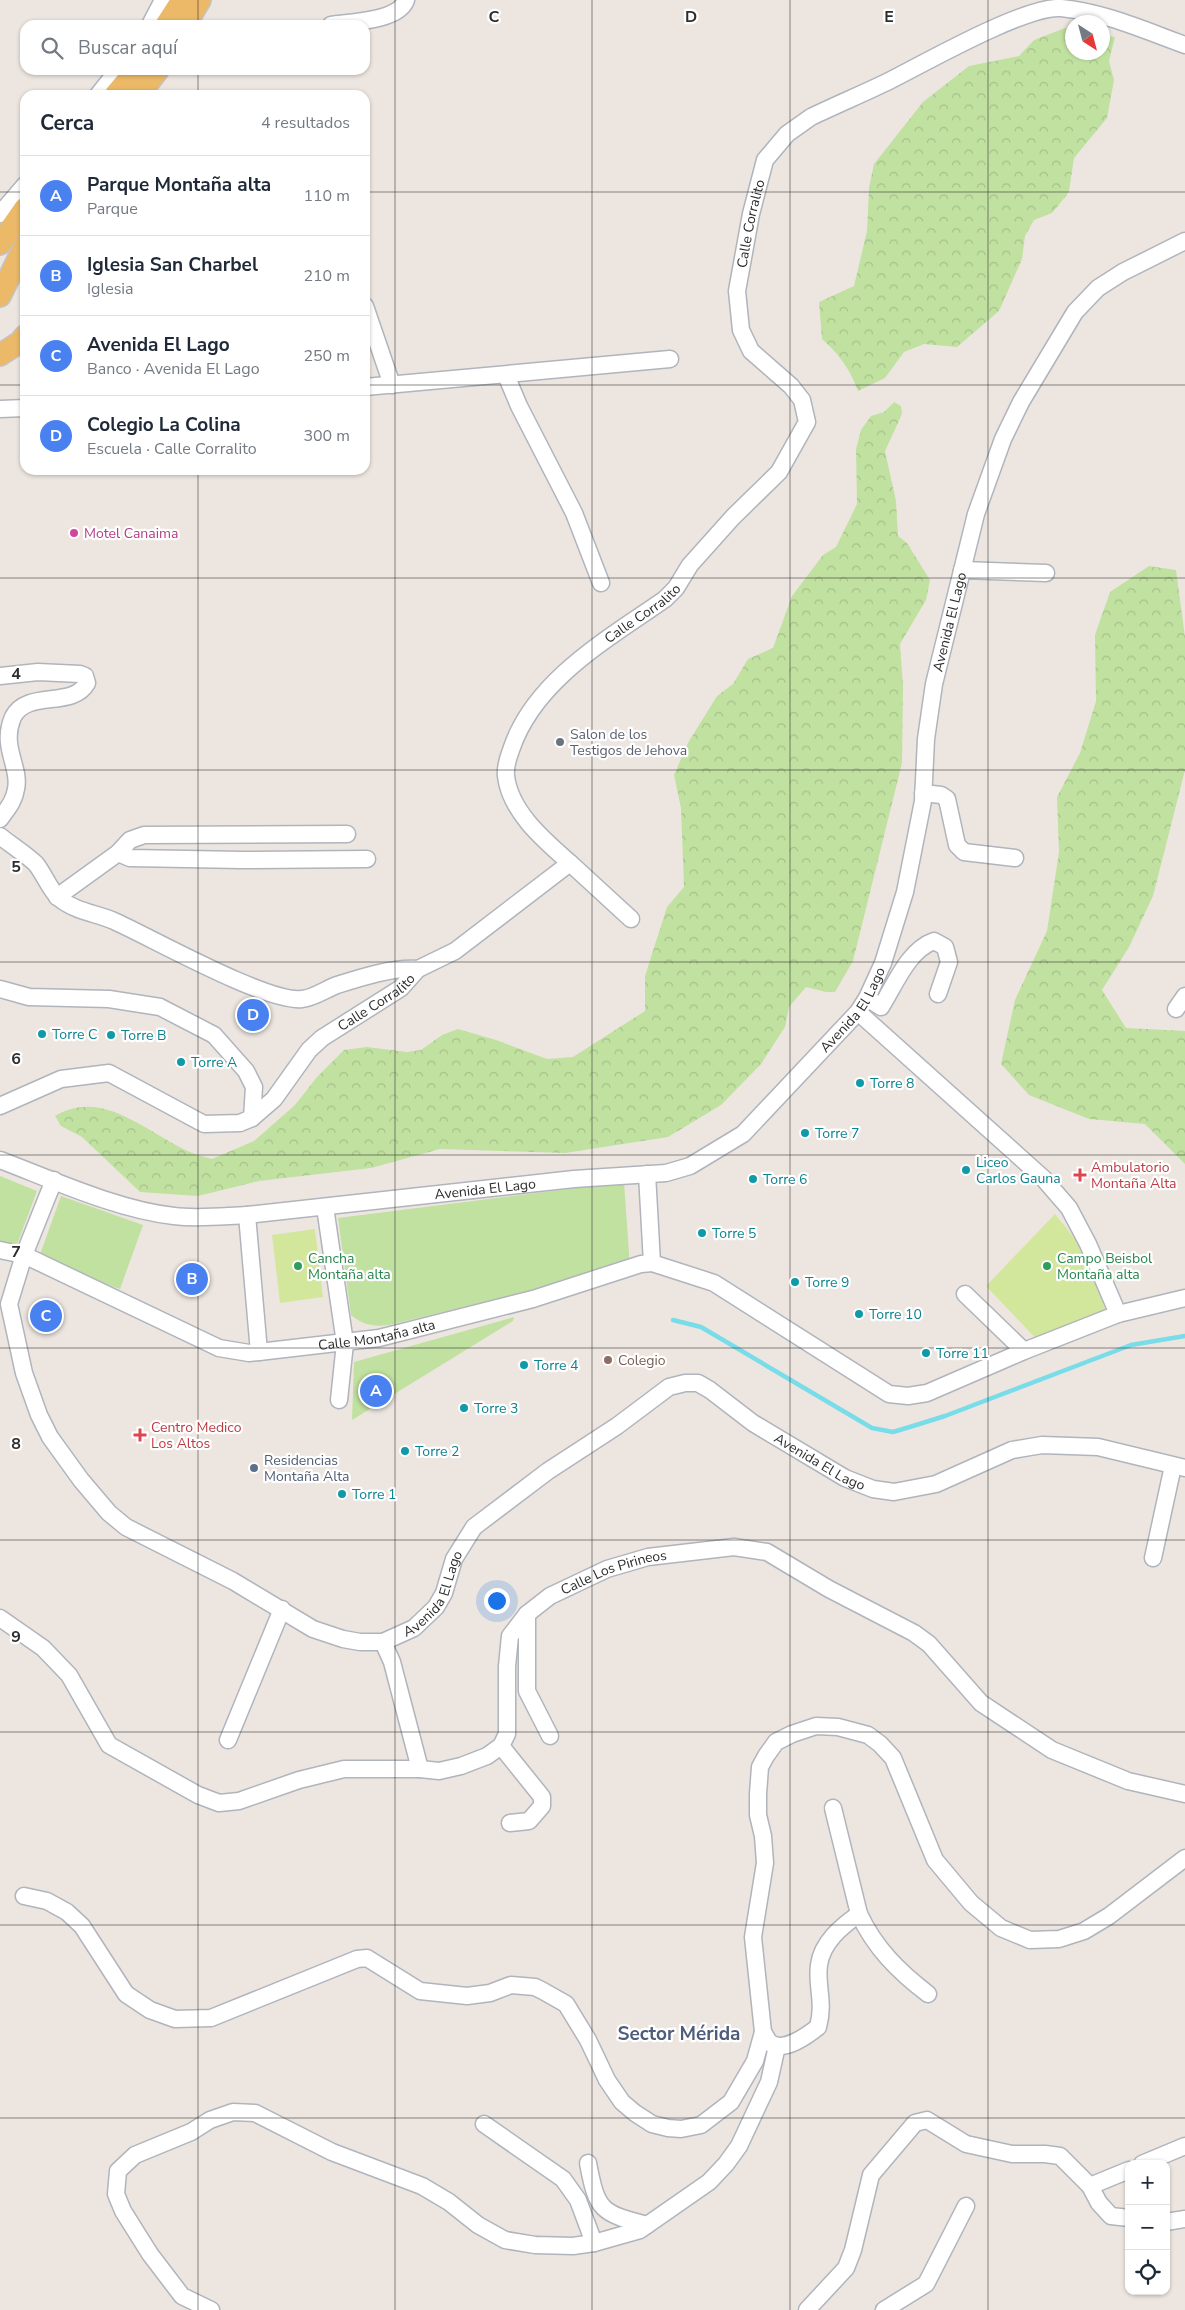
<!DOCTYPE html>
<html lang="es">
<meta charset="utf-8">
<style>
:root{--surface:#fff;--page:#f2f2f3;--text:#1f2937;--muted:#747a83;--line:#e0e1e3;--accent:#4981f1}
body{margin:0;font-family:"Nunito Sans",sans-serif;background:var(--page);color:var(--text)}
.controls{position:absolute;right:15px;bottom:15px;display:grid;overflow:hidden;border-radius:10px;box-shadow:0 1px 4px #0004}
.controls button{width:45px;height:45px;display:grid;place-items:center;padding:0;border:0;border-bottom:1px solid var(--line);background:var(--surface);color:var(--text);font:25px sans-serif}
.compass{position:absolute;left:1065px;top:15px;width:45px;height:45px;border-radius:50%;background:var(--surface);box-shadow:0 1px 4px #0004;rotate:144deg}
.you{position:absolute;left:496px;top:1600px;width:18px;height:18px;margin:-12px;border:4px solid #fff;border-radius:50%;background:#1a73e8;box-shadow:0 0 0 8px #1a73e833}
.badge{display:grid;place-items:center;width:32px;height:32px;border-radius:50%;background:var(--accent);color:#fff;font-size:16px;font-weight:700}
.pin{position:absolute;translate:-50% -50%;border:2px solid #fff;box-shadow:0 1px 5px #0006}
.list{margin:0;padding:0;list-style:none}
h2{display:flex;justify-content:space-between;align-items:center;height:65px;margin:0;padding:0 20px;font-size:21px}
h2 small{font-size:16px;font-weight:400;color:var(--muted)}
.list li{display:grid;grid-template-columns:32px 1fr auto;gap:15px;align-items:center;box-sizing:border-box;height:80px;padding:0 20px;border-top:1px solid var(--line)}
.list b{display:block;font-size:19px;white-space:nowrap}
.list p{margin:0;font-size:16px;white-space:nowrap;color:var(--muted)}
.list em{font-size:16px;font-style:normal;color:var(--muted)}
.icon{flex:none;width:28px;height:28px;fill:none;stroke:currentColor;stroke-width:2;stroke-linecap:round;stroke-linejoin:round}
.map{position:relative;flex:none;width:1185px;height:2310px;overflow:hidden}
.search{position:absolute;background:var(--surface);box-shadow:0 1px 4px #0004;left:20px;top:20px;width:350px;height:55px;display:flex;align-items:center;gap:12px;box-sizing:border-box;padding:0 18px;border-radius:15px;color:var(--muted);font-size:19px}
.panel{position:absolute;background:var(--surface);box-shadow:0 1px 4px #0004;left:20px;top:90px;width:350px;height:385px;border-radius:15px}
.map>svg:first-child{display:block}
.grass{fill:#c0e1a0}
.forest{fill:url(#forest-crowns)}
.pitch{fill:#d3e79c}
.lines{fill:none;stroke-linecap:round;stroke-linejoin:round}
.stream{stroke:#79dce9;stroke-width:4.5}
.minor-casing{stroke:#b0b4bc;stroke-width:19}
.major-casing{stroke:#c4c4c4;stroke-width:24}
.minor{stroke:#fff;stroke-width:16}
.major{stroke:#ebb968;stroke-width:21}
.grid{fill:none;stroke:#2d2d2d;stroke-width:1;stroke-opacity:0.55}
.hotel-dot{fill:#d1479c;stroke:#fff;stroke-width:2}
.worship-dot{fill:#6b7280;stroke:#fff;stroke-width:2}
.culture-dot{fill:#0f9aa8;stroke:#fff;stroke-width:2}
.health-dot{fill:#e0444e;stroke:#fff;stroke-width:2}
.leisure-dot{fill:#2e9e5b;stroke:#fff;stroke-width:2}
.education-dot{fill:#8d6e63;stroke:#fff;stroke-width:2}
.service-dot{fill:#5c6f8a;stroke:#fff;stroke-width:2}
.labels{text-anchor:middle;stroke-width:4.5;stroke-linejoin:round;paint-order:stroke}
.street-label{font-size:14px;fill:#2d2d2d;stroke:#fff}
.hotel-label{font-size:14px;fill:#b23c85;stroke:#fff;text-anchor:start}
.worship-label{font-size:14px;fill:#5b616d;stroke:#fff;text-anchor:start}
.culture-label{font-size:14px;fill:#0d838f;stroke:#fff;text-anchor:start}
.health-label{font-size:14px;fill:#be3a42;stroke:#fff;text-anchor:start}
.leisure-label{font-size:14px;fill:#27864d;stroke:#fff;text-anchor:start}
.education-label{font-size:14px;fill:#785e54;stroke:#fff;text-anchor:start}
.service-label{font-size:14px;fill:#4e5e75;stroke:#fff;text-anchor:start}
.district-label{font-size:19px;font-weight:bold;fill:#4f5d7c;stroke:#fff}
.grid-label{font-size:16px;text-anchor:middle;font-weight:bold;fill:#2d2d2d;stroke:#fff;stroke-width:4.5;stroke-linejoin:round;paint-order:stroke}
</style>
<div class="map">
<svg width="1185" height="2310" viewBox="0 0 1185 2310">
<defs>
<pattern id="forest-crowns" width="20" height="18" patternUnits="userSpaceOnUse" patternTransform="scale(1.25)"><rect width="20" height="18" fill="#c0e1a0"/><path d="M2 6a3 3 0 1 1 6 0M12 15a3 3 0 1 1 6 0" fill="none" stroke="#a5c18a"/></pattern>
</defs>
<rect width="100%" height="100%" fill="#ede6e0"/>
<g class="grass">
<polygon points="0,1176 37,1191 15,1250 0,1247"/>
<path d="M 624,1182 L 630,1267 L 389,1325 C 373,1327 363,1325 351,1315 L 338,1218 Z"/>
<polygon points="61,1196 143,1225 120,1289 38,1260"/>
<polygon points="514,1317 513,1321 352,1420 354,1362"/>
</g>
<g class="forest">
<path d="M 1065,28 L 1072,30 L 1072,52 L 1102,52 L 1103,35 L 1115,37 L 1109,61 L 1114,80 L 1107,118 L 1074,158 L 1069,191 L 1066,196 L 1052,213 L 1034,220 L 1025,236 L 1022,259 L 999,311 L 957,347 L 924,344 L 904,352 L 885,378 L 858,391 C 850,369 839,354 822,339 L 819,302 L 854,286 L 867,231 L 869,188 L 874,164 L 923,102 L 969,66 L 1019,56 L 1034,40 Z"/>
<path d="M 894,402 L 901,406 L 902,414 L 885,451 L 896,501 L 898,536 L 907,543 L 930,580 L 926,600 L 900,644 L 903,686 L 902,763 L 853,961 L 835,992 L 826,992 L 806,987 L 789,1007 L 785,1027 L 761,1064 L 721,1105 L 668,1137 L 565,1153 L 440,1149 L 371,1168 L 259,1181 L 198,1196 L 140,1192 L 82,1137 L 61,1126 L 55,1116 C 103,1087 148,1134 190,1152 C 197,1155 205,1157 212,1159 L 254,1141 L 295,1105 L 317,1077 L 344,1050 L 367,1047 L 407,1052 L 421,1050 L 442,1035 L 458,1029 L 496,1040 L 547,1059 L 573,1057 L 645,1011 L 645,976 L 667,907 L 684,887 L 681,808 L 674,775 L 688,743 L 717,696 L 733,684 L 748,659 L 773,648 L 792,596 L 823,555 L 836,547 L 857,504 L 856,449 L 861,430 L 871,416 L 884,412 Z"/>
<polygon points="1149,566 1176,570 1185,637 1185,770 1153,896 1129,947 1102,990 1126,1028 1185,1031 1185,1164 1145,1124 1089,1119 1029,1095 1001,1064 1015,1000 1047,931 1059,852 1057,797 1080,753 1096,701 1095,635 1110,592"/>
</g>
<g class="pitch">
<polygon points="1055,1214 1080,1245 1108,1316 1042,1345 986,1286"/>
<polygon points="315,1229 323,1297 280,1303 272,1235"/>
</g>
<g class="lines">
<polyline class="stream" points="673,1320 701,1327 872,1428 893,1432 913,1426 945,1416 1131,1345 1185,1336"/>
<defs>
<g id="minor">
<polyline points="150,25 163,0"/>
<path d="M 331,25 C 351,22 399,21 406,0"/>
<polyline points="98,95 118,70"/>
<polyline points="0,214 25,185"/>
<polyline points="365,306 392,385"/>
<polyline points="506,375 519,406 574,513 601,583"/>
<polyline points="365,387 670,359"/>
<polyline points="0,409 25,408"/>
<polyline points="962,570 1046,573"/>
<path d="M 0,676 L 38,672 L 80,674 L 85,676 L 87,683 C 73,709 27,689 13,717 C 0,747 21,767 16,789 C 14,802 7,809 0,819"/>
<polyline points="923,793 941,795 947,799 957,845 964,852 1015,858"/>
<path d="M 0,836 C 11,845 26,854 36,864 C 44,874 51,892 59,898 C 76,912 96,913 114,921 C 152,938 267,1003 302,999 C 314,998 326,989 337,985 C 362,977 393,967 418,969"/>
<polyline points="118,853 130,858 242,860 367,859"/>
<polyline points="570,863 631,919"/>
<polyline points="57,897 118,853 130,840 144,835 347,834"/>
<polyline points="0,989 29,997 109,999 160,1007 214,1035 246,1071 254,1087 252,1118"/>
<path d="M 867,998 L 881,1007 C 895,985 908,950 934,941 L 945,947 L 949,962 L 938,994"/>
<polyline points="1176,1009 1185,996"/>
<path id="s1" d="M 0,1106 L 61,1079 L 109,1073 L 204,1124 L 240,1123 L 252,1118 L 274,1099 L 309,1050 L 322,1038 L 401,988 L 418,969 L 455,951 L 570,863 C 545,841 510,812 506,776 C 505,768 508,758 511,750 C 534,680 608,639 665,599 L 676,588 L 690,565 L 733,517 L 779,472 L 807,422 L 802,400 L 791,386 L 751,351 L 741,330 L 737,291 L 751,214 L 765,160 L 787,134 L 811,117 C 836,105 862,94 887,82 C 923,64 1026,5 1061,8 C 1104,12 1146,31 1185,45"/>
<path id="s2" d="M 0,1160 C 53,1180 118,1210 174,1216 C 198,1219 223,1216 247,1215 L 574,1179 L 666,1173 L 690,1166 L 743,1134 L 858,1012 L 867,998 L 883,963 L 905,892 L 923,801 L 926,739 L 934,684 L 976,514 L 1003,439 L 1021,402 L 1075,312 L 1098,288 L 1123,272 L 1185,241"/>
<path id="s3" d="M 54,1180 L 24,1255 L 9,1304 L 24,1373 L 39,1415 L 50,1437 L 81,1480 L 109,1513 L 126,1527 L 233,1581 L 313,1629 L 343,1639 L 360,1642 L 383,1642 L 414,1628 L 436,1607 L 444,1593 L 454,1559 L 474,1527 L 548,1471 L 617,1426 L 669,1387 L 685,1383 L 698,1383 L 710,1390 L 753,1423 L 845,1478 L 873,1489 L 894,1492 L 936,1484 L 1012,1450 L 1042,1445 L 1098,1447 L 1185,1468"/>
<polyline points="325,1207 345,1343 339,1400"/>
<polyline points="247,1215 259,1352"/>
<path id="s4" d="M 0,1250 L 24,1255 L 219,1348 L 249,1353 L 259,1352 L 379,1338 L 533,1299 L 641,1264 L 652,1263 L 647,1174"/>
<polyline points="652,1263 714,1283 889,1394 908,1396 927,1393 1024,1351 1118,1314 1088,1244 1069,1208 1043,1178 858,1012"/>
<polyline points="965,1294 1024,1351"/>
<polyline points="1118,1314 1185,1298"/>
<polyline points="1153,1558 1173,1466"/>
<polyline points="527,1614 527,1691 550,1736"/>
<path id="s5" d="M 0,1618 L 43,1648 L 69,1675 L 109,1745 L 198,1795 L 219,1803 L 239,1801 L 299,1780 L 344,1769 L 420,1769 L 439,1771 L 461,1766 L 487,1756 L 501,1746 L 507,1734 L 507,1666 L 510,1636 L 527,1614 L 550,1596 L 607,1569 L 648,1557 L 734,1547 L 767,1552 L 829,1589 L 914,1633 L 929,1644 L 981,1703 L 1052,1750 L 1128,1781 L 1185,1794"/>
<polyline points="383,1642 392,1662 420,1769"/>
<polyline points="228,1740 282,1609"/>
<polyline points="501,1746 542,1797 542,1806 529,1821 510,1823"/>
<polyline points="833,1808 859,1914"/>
<polyline points="24,1896 47,1901 67,1912 82,1926 126,1994 150,2010 175,2019 211,2018 357,1959 367,1958 420,1991 467,1996 490,1993 511,1985 535,1987 543,1991 566,2004 588,2040 607,2080 622,2102 635,2113 652,2124 668,2128 681,2129 701,2125 731,2102 755,2061 763,2032"/>
<path d="M 928,1994 C 898,1971 875,1948 859,1914 C 842,1926 822,1942 819,1965 C 816,1986 825,2002 818,2027 C 808,2035 782,2054 769,2042 C 767,2039 765,2035 763,2032 L 753,1937 L 765,1863 L 763,1836 L 758,1815 L 758,1794 L 760,1767 L 766,1756 L 776,1742 L 792,1734 L 816,1726 L 838,1727 L 868,1735 L 880,1744 L 893,1758 L 935,1860 L 971,1903 L 1001,1928 L 1030,1940 L 1059,1939 L 1084,1931 L 1109,1916 L 1185,1858"/>
<polyline points="484,2124 563,2179 578,2200 594,2243"/>
<path d="M 588,2163 C 597,2211 601,2213 647,2225"/>
<polyline points="1142,2164 1185,2146"/>
<polyline points="1090,2186 1099,2203 1111,2216 1129,2218"/>
<polyline points="1166,2222 1185,2219"/>
<polyline points="211,2310 182,2296 150,2254 123,2211 116,2194 118,2171 135,2155 191,2132 210,2120 233,2112 255,2113 332,2152 422,2186 449,2202 478,2225 505,2240 535,2245 573,2246 594,2243 640,2230 709,2182 726,2164 739,2146 769,2082 777,2046"/>
<polyline points="807,2310 846,2268 853,2250 871,2175 915,2123 927,2120 966,2144 1012,2154 1045,2154 1060,2156 1090,2186 1129,2170"/>
<polyline points="884,2310 926,2284 966,2206"/>
</g>
<g id="major">
<polyline points="166,25 182,0"/>
<polyline points="185,25 200,0"/>
<polyline points="115,95 136,70"/>
<polyline points="139,95 158,70"/>
<polyline points="0,244 25,208"/>
<polyline points="0,296 25,245"/>
<polyline points="0,355 20,342 25,336"/>
</g>
</defs>
<use href="#minor" class="minor-casing"/>
<use href="#major" class="major-casing"/>
<use href="#minor" class="minor"/>
<use href="#major" class="major"/>
</g>
<path class="grid" d="M 198,0 L 198,25M 395,0 L 395,2310M 592,0 L 592,2310M 790,0 L 790,2310M 988,0 L 988,2310M 198,70 L 198,95M 0,192 L 25,192M 365,192 L 1185,192M 0,385 L 25,385M 365,385 L 1185,385M 198,470 L 198,2310M 0,578 L 1185,578M 0,770 L 1185,770M 0,962 L 1185,962M 0,1155 L 1185,1155M 0,1348 L 1185,1348M 0,1540 L 1185,1540M 0,1732 L 1185,1732M 0,1925 L 1185,1925M 0,2118 L 1185,2118"/>
<circle class="hotel-dot" cx="74" cy="533" r="5"/>
<circle class="worship-dot" cx="560" cy="742" r="5"/>
<g class="culture-dot">
<circle cx="42" cy="1034" r="5"/>
<circle cx="111" cy="1035" r="5"/>
<circle cx="181" cy="1062" r="5"/>
<circle cx="860" cy="1083" r="5"/>
<circle cx="805" cy="1133" r="5"/>
<circle cx="966" cy="1170" r="5"/>
<circle cx="753" cy="1179" r="5"/>
<circle cx="702" cy="1233" r="5"/>
<circle cx="795" cy="1282" r="5"/>
<circle cx="859" cy="1314" r="5"/>
<circle cx="926" cy="1353" r="5"/>
<circle cx="524" cy="1365" r="5"/>
<circle cx="464" cy="1408" r="5"/>
<circle cx="405" cy="1451" r="5"/>
<circle cx="342" cy="1494" r="5"/>
</g>
<g class="health-dot">
<path d="M1077.5 1167.5h5v5h5v5h-5v5h-5v-5h-5v-5h5z"/>
<path d="M137.5 1427.5h5v5h5v5h-5v5h-5v-5h-5v-5h5z"/>
</g>
<g class="leisure-dot">
<circle cx="298" cy="1266" r="5"/>
<circle cx="1047" cy="1266" r="5"/>
</g>
<circle class="education-dot" cx="608" cy="1360" r="5"/>
<circle class="service-dot" cx="254" cy="1468" r="5"/>
<g class="labels">
<g class="street-label">
<text dy="5" stroke="none"><textPath href="#s1" startOffset="1494">Calle Corralito</textPath></text>
<text dy="5" stroke="none"><textPath href="#s1" startOffset="1014">Calle Corralito</textPath></text>
<text dy="5" stroke="none"><textPath href="#s2" startOffset="1336">Avenida El Lago</textPath></text>
<text dy="5" stroke="none"><textPath href="#s1" startOffset="444">Calle Corralito</textPath></text>
<text dy="5" stroke="none"><textPath href="#s2" startOffset="931">Avenida El Lago</textPath></text>
<text dy="5" stroke="none"><textPath href="#s2" startOffset="496">Avenida El Lago</textPath></text>
<text dy="5" stroke="none"><textPath href="#s4" startOffset="400">Calle Montaña alta</textPath></text>
<text dy="5" stroke="none"><textPath href="#s3" startOffset="1244">Avenida El Lago</textPath></text>
<text dy="5" stroke="none"><textPath href="#s5" startOffset="825">Calle Los Pirineos</textPath></text>
<text dy="5" stroke="none"><textPath href="#s3" startOffset="749">Avenida El Lago</textPath></text>
</g>
<g class="hotel-label">
<text x="84" y="538">Motel Canaima</text>
</g>
<g class="worship-label">
<text x="570" y="739">Salon de los<tspan x="570" dy="16">Testigos de Jehova</tspan></text>
</g>
<g class="culture-label">
<text x="52" y="1039">Torre C</text>
<text x="121" y="1040">Torre B</text>
<text x="191" y="1067">Torre A</text>
<text x="870" y="1088">Torre 8</text>
<text x="815" y="1138">Torre 7</text>
<text x="976" y="1167">Liceo<tspan x="976" dy="16">Carlos Gauna</tspan></text>
<text x="763" y="1184">Torre 6</text>
<text x="712" y="1238">Torre 5</text>
<text x="805" y="1287">Torre 9</text>
<text x="869" y="1319">Torre 10</text>
<text x="936" y="1358">Torre 11</text>
<text x="534" y="1370">Torre 4</text>
<text x="474" y="1413">Torre 3</text>
<text x="415" y="1456">Torre 2</text>
<text x="352" y="1499">Torre 1</text>
</g>
<g class="health-label">
<text x="1091" y="1172">Ambulatorio<tspan x="1091" dy="16">Montaña Alta</tspan></text>
<text x="151" y="1432">Centro Medico<tspan x="151" dy="16">Los Altos</tspan></text>
</g>
<g class="leisure-label">
<text x="308" y="1263">Cancha<tspan x="308" dy="16">Montaña alta</tspan></text>
<text x="1057" y="1263">Campo Beisbol<tspan x="1057" dy="16">Montaña alta</tspan></text>
</g>
<g class="education-label">
<text x="618" y="1365">Colegio</text>
</g>
<g class="service-label">
<text x="264" y="1465">Residencias<tspan x="264" dy="16">Montaña Alta</tspan></text>
</g>
<g class="district-label">
<text x="679" y="2040">Sector Mérida</text>
</g>
</g>
<g class="grid-label">
<text x="494" y="22">C</text>
<text x="691" y="22">D</text>
<text x="889" y="22">E</text>
<text x="16" y="679">4</text>
<text x="16" y="872">5</text>
<text x="16" y="1064">6</text>
<text x="16" y="1257">7</text>
<text x="16" y="1449">8</text>
<text x="16" y="1642">9</text>
</g>
</svg>
<div class="controls">
<button>+</button>
<button>−</button>
<button><svg class="icon" aria-label="locate" viewBox="0 0 24 24"><circle cx="12" cy="12" r="6"/><path d="M12 2v4M12 18v4M2 12h4M18 12h4"/></svg></button>
</div>
<svg class="compass" viewBox="-18 -18 36 36"><path d="M0-13l5 13h-10z" fill="#e53935"/><path d="M0 13l5-13h-10z" fill="#747a83"/></svg>
<div class="you"></div>
<div class="pin badge" style="left:376px;top:1391px">A</div>
<div class="pin badge" style="left:192px;top:1279px">B</div>
<div class="pin badge" style="left:46px;top:1316px">C</div>
<div class="pin badge" style="left:253px;top:1015px">D</div>
<div class="search"><svg class="icon" aria-label="search" viewBox="0 0 24 24"><circle cx="10" cy="10" r="6"/><path d="M15 15l6 6"/></svg>Buscar aquí</div>
<section class="panel">
<h2>Cerca<small>4 resultados</small></h2>
<ul class="list">
<li><span class="badge">A</span><div><b>Parque Montaña alta</b><p>Parque</p></div><em>110 m</em></li>
<li><span class="badge">B</span><div><b>Iglesia San Charbel</b><p>Iglesia</p></div><em>210 m</em></li>
<li><span class="badge">C</span><div><b>Avenida El Lago</b><p>Banco · Avenida El Lago</p></div><em>250 m</em></li>
<li><span class="badge">D</span><div><b>Colegio La Colina</b><p>Escuela · Calle Corralito</p></div><em>300 m</em></li>
</ul>
</section>
</div>
